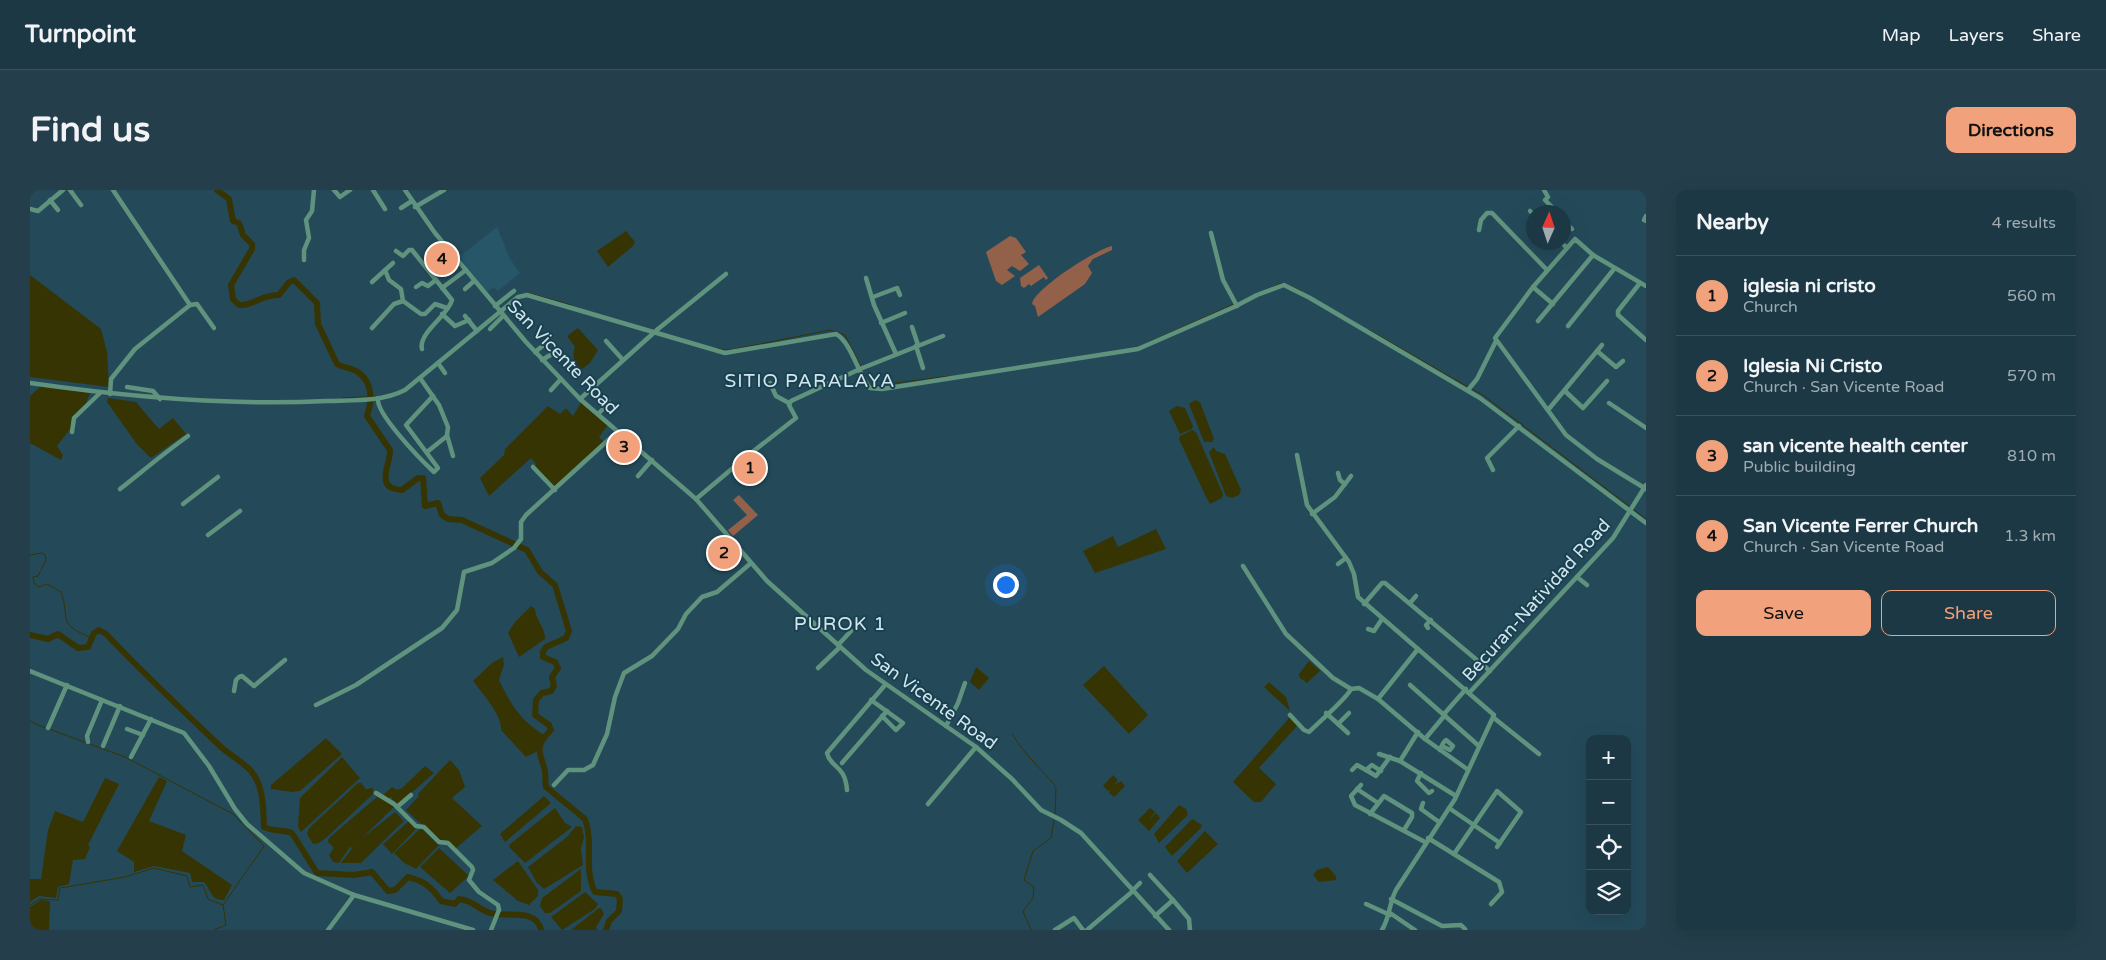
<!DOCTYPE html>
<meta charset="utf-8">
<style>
:root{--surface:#1b3844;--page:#243f4b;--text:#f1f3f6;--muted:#a0acb2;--line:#39525d;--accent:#f1a17b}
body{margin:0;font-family:"Varela Round",sans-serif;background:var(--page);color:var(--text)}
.controls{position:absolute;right:15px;bottom:15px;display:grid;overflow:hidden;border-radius:10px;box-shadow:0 5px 20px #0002}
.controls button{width:45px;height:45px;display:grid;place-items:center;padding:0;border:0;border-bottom:1px solid var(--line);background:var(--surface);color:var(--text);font:25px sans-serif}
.compass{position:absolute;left:1496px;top:15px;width:45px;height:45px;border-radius:50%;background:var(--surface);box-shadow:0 5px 20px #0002;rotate:3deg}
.you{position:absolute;left:975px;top:394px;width:18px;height:18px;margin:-12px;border:4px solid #fff;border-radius:50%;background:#1a73e8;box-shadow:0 0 0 8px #1a73e833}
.badge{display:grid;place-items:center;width:32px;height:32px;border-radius:50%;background:var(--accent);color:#111;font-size:16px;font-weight:700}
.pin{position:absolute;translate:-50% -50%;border:2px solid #fff;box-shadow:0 1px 5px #0006}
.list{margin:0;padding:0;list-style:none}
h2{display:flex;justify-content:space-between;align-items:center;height:65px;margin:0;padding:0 20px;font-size:21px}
h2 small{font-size:16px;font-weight:400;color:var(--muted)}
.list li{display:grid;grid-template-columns:32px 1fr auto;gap:15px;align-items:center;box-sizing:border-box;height:80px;padding:0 20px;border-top:1px solid var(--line)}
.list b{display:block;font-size:19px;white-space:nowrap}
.list p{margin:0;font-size:16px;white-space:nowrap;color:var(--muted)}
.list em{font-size:16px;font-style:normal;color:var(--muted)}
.actions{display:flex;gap:10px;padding:15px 20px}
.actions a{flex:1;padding:11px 0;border:1px solid var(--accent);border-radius:10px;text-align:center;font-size:18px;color:var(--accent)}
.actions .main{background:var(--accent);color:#111}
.icon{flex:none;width:28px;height:28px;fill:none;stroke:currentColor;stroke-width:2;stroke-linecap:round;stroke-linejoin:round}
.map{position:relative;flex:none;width:1616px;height:740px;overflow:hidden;border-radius:10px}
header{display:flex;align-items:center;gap:30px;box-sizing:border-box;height:70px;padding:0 25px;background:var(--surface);border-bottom:1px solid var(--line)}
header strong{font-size:24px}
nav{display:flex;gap:28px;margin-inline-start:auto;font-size:18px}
.intro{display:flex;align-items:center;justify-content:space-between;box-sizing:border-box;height:120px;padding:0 30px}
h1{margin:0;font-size:35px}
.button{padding:12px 22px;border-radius:10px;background:var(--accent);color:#111;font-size:18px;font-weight:700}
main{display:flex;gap:30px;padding:0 30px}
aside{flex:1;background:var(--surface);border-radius:10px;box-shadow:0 5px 20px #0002}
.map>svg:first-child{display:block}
.built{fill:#265668}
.green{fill:#93614a}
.water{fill:#363403}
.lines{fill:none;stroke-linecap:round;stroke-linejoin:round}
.stream{stroke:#363403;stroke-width:1}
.river{stroke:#363403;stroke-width:6}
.minor{stroke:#60937e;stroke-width:4.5}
.labels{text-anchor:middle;stroke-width:4;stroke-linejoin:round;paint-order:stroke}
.street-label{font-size:18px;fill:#d0e5ee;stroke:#19404e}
.neighbourhood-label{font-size:19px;letter-spacing:1px;fill:#d0e5ee;stroke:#19404e}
</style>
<header>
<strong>Turnpoint</strong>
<nav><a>Map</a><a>Layers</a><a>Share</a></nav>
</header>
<div class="intro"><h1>Find us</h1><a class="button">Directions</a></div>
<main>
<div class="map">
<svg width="1616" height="740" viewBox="0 0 1616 740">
<rect width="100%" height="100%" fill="#244a5a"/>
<polygon class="built" points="467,37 480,69 490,83 468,101 464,97 457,102 429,67"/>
<g class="green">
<polygon points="980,46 986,48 996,62 991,65 999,74 990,81 982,76 977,80 985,86 972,95 966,91 956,62"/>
<path d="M 1082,56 L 1082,60 L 1063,69 L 1058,76 L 1062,83 L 1055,94 L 1008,127 L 1005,116 L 1002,114 C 1004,99 1065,60 1082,56 Z"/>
<polygon points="1009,75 1018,88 1016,90 1014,87 1001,96 999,94 994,98 991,96 990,88"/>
<polygon points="709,305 728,325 703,346 698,340 717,325 703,310"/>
</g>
<g class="water">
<polygon points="596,41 605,52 603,56 578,77 567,61"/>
<polygon points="0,85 71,139 77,162 79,197 0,187"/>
<path d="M 548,138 L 568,160 L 560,173 L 551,180 C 543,173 542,165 545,157 L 537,146 Z"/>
<polygon points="11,196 60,203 56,213 43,226 41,238 27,256 33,265 31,270 0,253 0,206"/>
<polygon points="78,208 106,212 129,239 143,228 156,244 121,268 106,253 77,212"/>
<polygon points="1165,210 1170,212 1184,249 1182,252 1174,252 1159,214"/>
<polygon points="552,211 578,235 569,247 575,253 525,298 505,278 506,274 501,268 459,306 450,288 474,265 475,259 518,216 530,224 536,218 543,226"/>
<polygon points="1147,216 1155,218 1163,236 1162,239 1150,244 1139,221"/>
<polygon points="1162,240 1166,242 1193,304 1192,308 1180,314 1176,307 1149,249 1150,246"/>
<polygon points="1184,257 1186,261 1195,264 1211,300 1209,305 1202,308 1196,306 1179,262"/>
<polygon points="1126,339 1136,359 1065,383 1053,361 1083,346 1088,357"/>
<path d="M 501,416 L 505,419 C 506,431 515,436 515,449 L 489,467 L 478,443 L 484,433 Z"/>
<path d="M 473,467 L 474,474 L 469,490 C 481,515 490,530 514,545 L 506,562 L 496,567 L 471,540 C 473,526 451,502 443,491 L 462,473 Z"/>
<polygon points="1279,471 1290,481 1277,493 1270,488 1269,484"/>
<polygon points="1074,476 1118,525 1099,544 1053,495"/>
<polygon points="946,477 959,488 949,500 940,492"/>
<polygon points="1239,492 1256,507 1260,521 1234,497"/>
<polygon points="1260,527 1268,535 1229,578 1246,594 1231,612 1224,612 1203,592"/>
<polygon points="296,548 312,564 270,601 262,602 241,599 241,595"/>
<polygon points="312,567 330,588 271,642 268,637 270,608"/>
<path d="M 420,570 L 429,580 L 435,597 L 422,608 L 452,636 L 425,659 L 416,650 L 412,652 C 400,640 388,632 376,620 L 389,606 L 388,604 Z"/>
<polygon points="395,576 404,583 369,614 362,610 362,607 358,608 353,605 362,597 367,600 372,598"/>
<polygon points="1083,585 1088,590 1084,595 1091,591 1095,596 1084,607 1079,603 1080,600 1078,601 1073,596"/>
<path d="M 129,587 L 137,591 L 119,631 L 156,645 L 152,661 L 202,695 L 194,710 C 180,710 182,701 174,692 L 162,692 L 160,683 L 124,676 L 104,682 L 104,672 L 87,661 Z"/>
<polygon points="75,588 89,594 58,655 60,657 55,669 43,670 39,694 28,697 26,708 9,706 0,712 0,689 11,689 18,640 25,621 53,632"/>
<polygon points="328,593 331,593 336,599 343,598 343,604 297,647 289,653 283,654 277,644 279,638"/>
<polygon points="348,606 364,617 322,658 320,657 309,673 303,672 299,665 304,658 298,652 299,648"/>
<polygon points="514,606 521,613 475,652 470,644"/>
<polygon points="1149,615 1156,619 1158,625 1129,653 1124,644"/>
<polygon points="525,618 535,633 542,637 495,673 479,657 480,654"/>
<polygon points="1120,618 1125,622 1119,630 1126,623 1130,628 1119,641 1108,630"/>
<polygon points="365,622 374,631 331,673 311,673 326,653"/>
<polygon points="1162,629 1172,635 1171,638 1142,666 1135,657"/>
<polygon points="379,631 386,639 362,664 353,654"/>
<polygon points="546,636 552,637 554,647 551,659 553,675 514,699 507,693 498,677 537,647"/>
<polygon points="391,638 409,655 386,679 374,673 364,663"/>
<polygon points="1175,641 1188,654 1157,683 1147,671"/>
<polygon points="409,658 439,686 420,703 390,677"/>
<polygon points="488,671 508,700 508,706 499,715 488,711 463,690"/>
<polygon points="1298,677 1306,686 1306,690 1289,692 1283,685 1287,680"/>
<polygon points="551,679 551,701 520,723 515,723 510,716 512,708"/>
<polygon points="555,702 568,714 565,719 532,740 521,727"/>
<polygon points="11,710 20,711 19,740 0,740 0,717"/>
<polygon points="569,718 571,718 574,724 566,737 567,740 541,740"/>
</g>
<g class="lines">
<g class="stream">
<polyline points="1256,94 1271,101"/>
<polyline points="1238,99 1252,93"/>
<polyline points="489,105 498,103 541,115"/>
<polyline points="1339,140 1438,197"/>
<polyline points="1117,153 1204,114"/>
<polyline points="681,157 695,160 705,159 800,140 815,145 831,177"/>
<polyline points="832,180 838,193 844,196 919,186"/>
<polyline points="1440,198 1453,205 1599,316"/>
<polyline points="312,208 351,206"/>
<polyline points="1603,319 1616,329"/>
<path d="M 0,365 L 12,363 L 15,365 L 16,370 L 8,386 L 3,387 L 4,393 L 9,397 L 17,394 L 31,402 C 41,430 25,433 62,448"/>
<polyline points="0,531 15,538"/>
<polyline points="19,539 95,567 203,624 234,656 193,715"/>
<path d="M 983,545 C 994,565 1012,579 1026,597 L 1025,626"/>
<polyline points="0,715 10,709 28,710 30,698 95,687 124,678 157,686 160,697 173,695 178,709 193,715 196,735 184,740"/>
<polyline points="1001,740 993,721 1003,708 1004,697 994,690 1003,661 1021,648 1024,630"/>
</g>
<g class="river">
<path d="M 187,0 L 199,9 L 203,31 L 209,33 L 213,45 L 222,54 L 222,59 L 201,95 L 203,109 L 209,115 C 223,116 230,105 249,105 L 259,92 L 264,90 L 287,113 L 288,134 L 307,174 C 314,178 323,178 329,183 C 343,193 342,212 337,226 L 360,260 C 361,274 343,299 372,300 L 388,288 L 393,288 L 395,316 L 408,313 L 412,325 L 418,329 L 432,330 L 497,360 L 510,382 L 525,395 L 539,441 L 536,448 L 516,457 L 513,462 L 513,467 L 525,472 L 528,478 L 522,487 L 524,496 L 521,501 L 512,503 L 506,510 L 505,525 L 519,535 L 521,540 C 506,555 508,560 514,577 C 516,583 515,591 516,597 L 555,629 C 564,653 553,679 565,702 L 587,704 L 590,709 L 589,721 L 579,731 L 576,740"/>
<path d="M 0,445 L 18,449 L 28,444 L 48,458 L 58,457 L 64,443 L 69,440 L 76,444 C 113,483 152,520 191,557 C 200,565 213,572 221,581 C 234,596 233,618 234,637 C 243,642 253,639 262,643 L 287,683 L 324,685 L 342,682 L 358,701 L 365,700 L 378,687 C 394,691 402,697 411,711 L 425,714 L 429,709 C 442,710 448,719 460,723 C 476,728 506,717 511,740"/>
</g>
<g class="minor">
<polyline points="40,0 51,15"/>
<polyline points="304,0 310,7 320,0"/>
<polyline points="343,0 355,19"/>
<polyline points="375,0 405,43 496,152 550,209 666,309 737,391 836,480 946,557 982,589 1011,620 1031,630 1051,643 1139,740"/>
<polyline points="1514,0 1518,7 1515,10 1527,22"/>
<polyline points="20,10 28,20"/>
<polyline points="385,17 414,0"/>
<polyline points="371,18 382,11"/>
<polyline points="0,19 8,21 33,0"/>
<polyline points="1500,21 1504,25"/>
<polyline points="1616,26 1614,30 1616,31"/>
<polyline points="1534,31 1542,39"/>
<polyline points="1449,40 1451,30 1457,23 1462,23 1517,80"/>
<polyline points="1181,43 1193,90 1207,116"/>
<polyline points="1531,52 1537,58"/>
<path d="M 366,61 L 373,66 L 379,60 L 382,60 L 422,110 C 418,126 388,143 392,159"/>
<polyline points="274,70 274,60 279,48 276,30 282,21 284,0"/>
<polyline points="355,80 359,90 371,99 373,111 391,124 395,124 405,114 417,118"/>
<polyline points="836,88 844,115 866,164"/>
<polyline points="342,92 363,73"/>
<polyline points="1610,93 1588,121 1588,125 1616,150"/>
<polyline points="1616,96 1563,65 1545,49 1503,97 1465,148 1536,245 1567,269 1616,299"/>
<polyline points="386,97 392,93 398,96 406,90"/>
<polyline points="1503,97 1523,114"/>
<polyline points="412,98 436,80"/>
<polyline points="435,99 444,91"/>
<polyline points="843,107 867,98 870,105"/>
<polyline points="160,115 167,114 184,138"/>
<polyline points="465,116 484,101"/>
<polyline points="412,124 425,136 439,130"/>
<polyline points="435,126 447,141"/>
<polyline points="1508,131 1563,65"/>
<polyline points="851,133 875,123"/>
<polyline points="1538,136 1584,79"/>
<polyline points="882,137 888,155"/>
<polyline points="342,138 364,114 373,111"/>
<polyline points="460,139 473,126"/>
<polyline points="576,151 593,170"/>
<polyline points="886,156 893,178"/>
<polyline points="1567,161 1586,177 1593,171"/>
<polyline points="505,162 515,154"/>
<polyline points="512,170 522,164"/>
<polyline points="408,173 415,183"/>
<polyline points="390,188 409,215 418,237 417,245 423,266"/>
<path d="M 0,193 C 98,207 197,216 297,211 C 322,210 352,212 375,200 L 488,107 L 497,105 L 695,163 L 806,144 C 821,152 828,184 840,198 L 852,199 L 1108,159 L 1204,117 L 1227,105 L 1254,95 L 1280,108 L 1450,208 L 1616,333"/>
<polyline points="740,193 746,206 759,213"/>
<polyline points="97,197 123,201 130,209"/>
<polyline points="521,200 531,189"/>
<polyline points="1438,200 1447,189 1466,151"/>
<polyline points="1535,201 1553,218 1577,191"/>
<polyline points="80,204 81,189 105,159 160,115 83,0"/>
<path d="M 348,208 C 345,223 391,270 404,282 L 408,278 L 376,235 L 403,206"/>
<polyline points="550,209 628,139 696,84"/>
<polyline points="1579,213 1616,238"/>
<polyline points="1518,220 1572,155"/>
<polyline points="568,224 579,213 577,209"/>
<polyline points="42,242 44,228 70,203"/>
<polyline points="397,262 417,246"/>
<path d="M 1267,265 L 1277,315 L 1319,372 L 1324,384 L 1328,407 L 1464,525 L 1425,609 L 1366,700 C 1359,713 1360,727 1352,740"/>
<polyline points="503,277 525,300"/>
<polyline points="1463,280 1457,268 1489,236"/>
<polyline points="1308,283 1310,290 1315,294"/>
<polyline points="608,286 622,270"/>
<path d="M 90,299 C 113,281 134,263 158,246"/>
<polyline points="666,309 716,267 766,228 759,215 761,211 830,179 913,146"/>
<polyline points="153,314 188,287"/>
<polyline points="1282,324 1305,307 1321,286"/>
<polyline points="178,345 210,321"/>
<polyline points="1308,374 1316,368"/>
<path d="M 1213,376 L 1256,444 L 1303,488 L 1321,499 C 1318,507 1288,533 1279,542 L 1274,540 L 1260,525"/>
<polyline points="1547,387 1557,395"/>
<polyline points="1380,413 1386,406"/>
<polyline points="1334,414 1352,393 1355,393 1460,481"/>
<polyline points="1398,438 1396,435 1401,430"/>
<polyline points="1338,439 1344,441 1352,429"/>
<polyline points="808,455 821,441"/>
<polyline points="788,478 810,457"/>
<polyline points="0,481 154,543 179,576 205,619 217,634 274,683 324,705 443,740"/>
<polyline points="1380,495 1449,556"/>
<polyline points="1321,499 1329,498 1348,509 1395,549 1437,579"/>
<polyline points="204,501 206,490 209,487 212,486 224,496 255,470"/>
<polyline points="1440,502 1583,348 1616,295"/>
<polyline points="1348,509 1388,459"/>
<polyline points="841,510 873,533 866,540 852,526"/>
<polyline points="286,515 326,495 412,438 427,420 434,382 462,373 484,358 491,349 491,332 496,325 587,242"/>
<polyline points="1296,523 1318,543"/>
<polyline points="1414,524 1436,499"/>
<polyline points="1464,528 1509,564"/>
<polyline points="1308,534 1319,523"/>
<polyline points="916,536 928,513 935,493"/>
<polyline points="18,538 37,495"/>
<polyline points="97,539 113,545"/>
<polyline points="1395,549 1415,525"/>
<polyline points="58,552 57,546 72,510"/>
<polyline points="73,556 90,516"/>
<path d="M 1410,560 C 1411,557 1413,552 1416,550 L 1423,556 L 1420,560 L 1412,556"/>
<polyline points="1349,564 1370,571 1426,606"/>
<polyline points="101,567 121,529"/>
<polyline points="1370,571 1388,542"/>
<polyline points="812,573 857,521"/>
<polyline points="1322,580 1327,575 1336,580"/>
<polyline points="1351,581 1342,575 1336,580 1346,586 1360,567"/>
<polyline points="1391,583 1387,591 1399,603 1402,601"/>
<polyline points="524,595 538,580 554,580 563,575 577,544 585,507 594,483 622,466 648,439 656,424 672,407 687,402 721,373"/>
<polyline points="1331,595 1321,606 1325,615 1395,652"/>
<polyline points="1327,599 1348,613"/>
<path d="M 817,600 C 815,574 800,578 797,563 L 855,495"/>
<polyline points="346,603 364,614 386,636 394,637 409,652 418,653 442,677 443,680 439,690 449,702 468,715 469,720 461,740"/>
<polyline points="1393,613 1391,619 1409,632"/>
<polyline points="898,614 946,557"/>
<polyline points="367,617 381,605"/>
<polyline points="1419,618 1470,653"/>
<polyline points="1340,624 1354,606 1382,623 1382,627 1374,640"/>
<polyline points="1398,648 1469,692 1472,702 1461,714"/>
<polyline points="1424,664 1467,601 1491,622 1467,657"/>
<polyline points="1120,685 1143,710 1125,726"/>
<polyline points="1102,701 1110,693"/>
<polyline points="1361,709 1412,736 1431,735 1435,739"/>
<polyline points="1143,710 1159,729 1160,740"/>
<polyline points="1336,714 1360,725"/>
<polyline points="1360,723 1385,740"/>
<polyline points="298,740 324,705"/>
<polyline points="1025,740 1044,728 1053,740"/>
<polyline points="1057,740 1103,701"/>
</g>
</g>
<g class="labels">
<g class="street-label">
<text transform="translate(533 167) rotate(46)" y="6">San Vicente Road</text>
<text transform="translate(1506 410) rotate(-48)" y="6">Becuran-Natividad Road</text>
<text transform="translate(904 511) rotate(36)" y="6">San Vicente Road</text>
</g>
<g class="neighbourhood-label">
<text x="780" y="197">SITIO PARALAYA</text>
<text x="810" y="440">PUROK 1</text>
</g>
</g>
</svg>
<div class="controls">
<button>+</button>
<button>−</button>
<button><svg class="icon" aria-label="locate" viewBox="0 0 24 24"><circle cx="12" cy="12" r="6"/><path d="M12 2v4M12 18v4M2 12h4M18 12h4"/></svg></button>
<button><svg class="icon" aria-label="layers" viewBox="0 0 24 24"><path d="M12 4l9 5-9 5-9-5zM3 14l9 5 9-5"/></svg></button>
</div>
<svg class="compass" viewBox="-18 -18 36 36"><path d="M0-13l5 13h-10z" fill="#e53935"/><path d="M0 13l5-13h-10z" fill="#a0acb2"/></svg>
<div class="you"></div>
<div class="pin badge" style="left:720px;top:278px">1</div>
<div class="pin badge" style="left:694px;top:363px">2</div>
<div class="pin badge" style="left:594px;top:257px">3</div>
<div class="pin badge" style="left:412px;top:69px">4</div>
</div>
<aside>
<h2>Nearby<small>4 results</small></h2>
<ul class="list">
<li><span class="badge">1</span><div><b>iglesia ni cristo</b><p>Church</p></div><em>560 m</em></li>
<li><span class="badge">2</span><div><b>Iglesia Ni Cristo</b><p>Church · San Vicente Road</p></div><em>570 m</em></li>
<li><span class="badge">3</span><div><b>san vicente health center</b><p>Public building</p></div><em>810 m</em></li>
<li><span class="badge">4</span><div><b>San Vicente Ferrer Church</b><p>Church · San Vicente Road</p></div><em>1.3 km</em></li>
</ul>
<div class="actions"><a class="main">Save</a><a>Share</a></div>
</aside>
</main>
